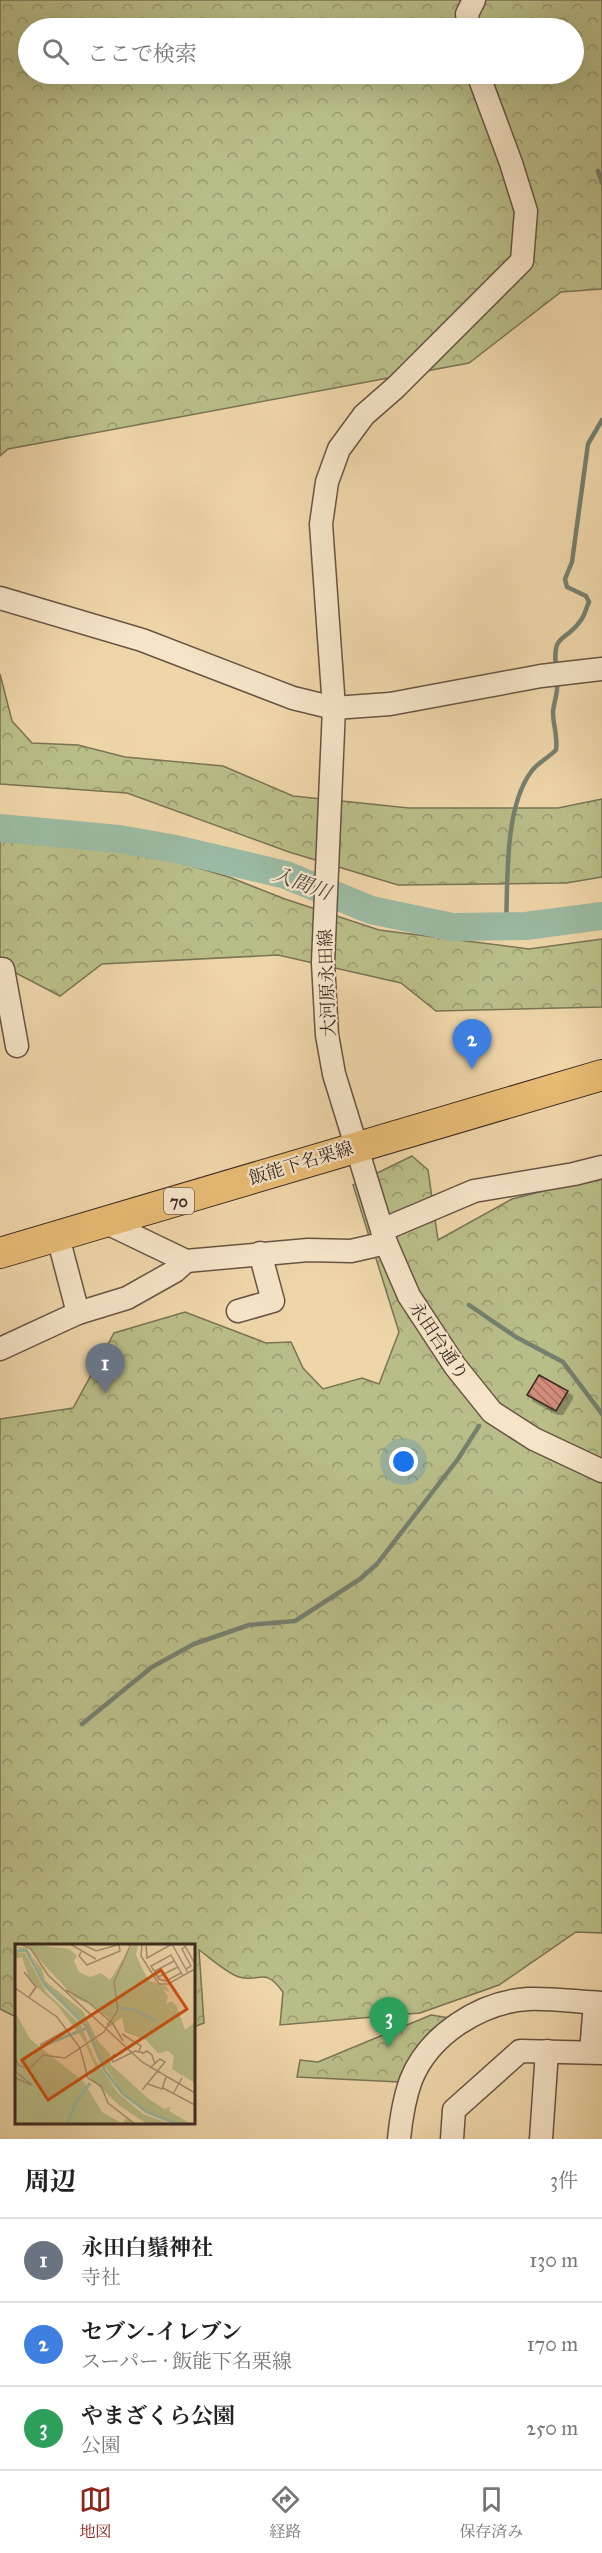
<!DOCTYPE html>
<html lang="ja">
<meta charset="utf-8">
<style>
:root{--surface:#fff;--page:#f2f2f2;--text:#222;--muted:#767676;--line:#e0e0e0;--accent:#8f2418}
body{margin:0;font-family:"IM FELL Great Primer","Noto Serif JP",serif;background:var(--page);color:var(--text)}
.you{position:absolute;left:404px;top:1462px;width:21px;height:21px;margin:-15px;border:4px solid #fff;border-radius:50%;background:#1a73e8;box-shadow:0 0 0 9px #1a73e833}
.badge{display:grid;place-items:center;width:39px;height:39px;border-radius:50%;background:var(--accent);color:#fff;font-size:20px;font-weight:700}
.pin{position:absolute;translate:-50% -50px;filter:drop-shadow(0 2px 3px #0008)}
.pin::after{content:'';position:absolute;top:32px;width:21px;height:18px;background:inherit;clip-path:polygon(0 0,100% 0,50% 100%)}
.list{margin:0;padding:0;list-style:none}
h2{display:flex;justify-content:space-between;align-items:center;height:78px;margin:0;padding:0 24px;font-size:26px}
h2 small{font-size:20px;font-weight:400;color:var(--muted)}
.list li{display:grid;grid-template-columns:39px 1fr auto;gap:18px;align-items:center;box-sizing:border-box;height:84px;padding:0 24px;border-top:2px solid var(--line)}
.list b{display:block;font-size:22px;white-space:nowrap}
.list p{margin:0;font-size:20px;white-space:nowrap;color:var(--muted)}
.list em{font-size:20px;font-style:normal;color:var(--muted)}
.icon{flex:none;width:33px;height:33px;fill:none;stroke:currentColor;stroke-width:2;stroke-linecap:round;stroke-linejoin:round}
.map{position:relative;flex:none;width:602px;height:2139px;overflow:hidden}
.search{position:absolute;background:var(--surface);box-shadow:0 6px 24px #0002;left:18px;right:18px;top:18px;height:66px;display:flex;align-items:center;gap:15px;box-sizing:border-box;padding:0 21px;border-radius:33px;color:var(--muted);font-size:22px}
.sheet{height:330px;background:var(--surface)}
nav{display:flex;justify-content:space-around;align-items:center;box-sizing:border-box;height:84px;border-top:2px solid var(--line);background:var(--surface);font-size:16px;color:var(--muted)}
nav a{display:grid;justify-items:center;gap:3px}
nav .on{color:var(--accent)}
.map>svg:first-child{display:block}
.forest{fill:url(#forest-crowns);stroke:#7a7456;stroke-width:1.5;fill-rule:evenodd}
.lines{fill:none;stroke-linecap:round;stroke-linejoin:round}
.stream{stroke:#758070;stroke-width:4.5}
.river{stroke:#9bbaa3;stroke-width:28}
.building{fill:url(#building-back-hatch);stroke:#3b2923;stroke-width:1.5;filter:url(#shadow)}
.minor-casing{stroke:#685444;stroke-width:25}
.major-casing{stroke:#3b2923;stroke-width:32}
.minor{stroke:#f5e4c7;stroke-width:22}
.major{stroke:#e8bb74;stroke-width:30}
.labels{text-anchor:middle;stroke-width:4.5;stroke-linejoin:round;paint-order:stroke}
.shield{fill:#f5e4c7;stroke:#736154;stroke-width:1.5}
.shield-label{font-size:16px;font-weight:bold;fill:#3b2923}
.street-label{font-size:18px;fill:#3b2923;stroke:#f5e4c7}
.water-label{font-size:20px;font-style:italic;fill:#534d43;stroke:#f5e4c7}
.inset-river{fill:none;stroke:#9bbaa3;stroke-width:3}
.inset-road{fill:none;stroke:#a79173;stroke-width:1.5}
.view{fill:#ce520f;fill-opacity:0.15;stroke:#ce520f;stroke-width:3}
.inset-edge{fill:none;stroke:#3b2923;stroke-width:3}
</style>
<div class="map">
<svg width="602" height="2139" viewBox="0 0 602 2139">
<defs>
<pattern id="forest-crowns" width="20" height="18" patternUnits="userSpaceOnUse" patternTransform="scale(1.5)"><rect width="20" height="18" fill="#b9be88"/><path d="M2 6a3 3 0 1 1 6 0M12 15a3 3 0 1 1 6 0" fill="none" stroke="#989a6f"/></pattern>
<pattern id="building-back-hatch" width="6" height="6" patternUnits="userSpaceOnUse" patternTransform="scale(1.5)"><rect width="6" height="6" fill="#d28c7a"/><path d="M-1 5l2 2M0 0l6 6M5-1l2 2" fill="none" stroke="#ac7264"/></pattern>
<filter id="shadow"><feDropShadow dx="5.5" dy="5.5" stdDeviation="0" flood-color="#0004"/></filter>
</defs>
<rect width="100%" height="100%" fill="#efd6a9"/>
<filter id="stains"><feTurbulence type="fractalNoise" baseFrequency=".00333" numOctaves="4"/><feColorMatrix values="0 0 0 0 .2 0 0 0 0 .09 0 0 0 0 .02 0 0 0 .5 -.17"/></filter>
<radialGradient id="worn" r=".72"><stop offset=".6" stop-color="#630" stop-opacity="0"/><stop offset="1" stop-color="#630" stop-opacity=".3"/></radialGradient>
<g class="forest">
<path d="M 0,0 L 602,0 L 602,289 L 561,292 L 469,363 L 8,449 L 0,456 ZM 28,28 L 574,28 L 574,74 L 28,74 Z"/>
<polygon points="0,674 12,721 32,743 78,745 125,757 223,766 293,796 409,808 558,808 602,799 602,877 566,883 398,885 289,852 127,793 0,784"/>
<polygon points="0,840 137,850 229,877 285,899 379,930 529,949 602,939 602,1007 436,1011 401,983 278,955 102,964 60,996 8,969 0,962"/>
<path d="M 412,1156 L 428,1170 L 438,1240 L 512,1199 L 602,1176 L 602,1933 L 576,1932 L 499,1985 L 420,2013 L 280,2025 L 283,1992 C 264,1966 261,1983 239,1977 C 228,1974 209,1957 199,1950 L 204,2023 L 194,2027 L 194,1946 L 16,1946 L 16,2017 L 0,2009 L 0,1419 L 73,1408 L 114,1333 L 185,1312 L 266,1343 L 291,1342 L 303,1368 L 323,1389 L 362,1378 L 379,1384 L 399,1332 L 353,1185 Z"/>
<polygon points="431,2015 450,2018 400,2082 297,2077 300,2060 318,2062"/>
</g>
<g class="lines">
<g class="stream">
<polyline points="598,171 602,183"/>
<path d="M 556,668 C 552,631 566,643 581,620 C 585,615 586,608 589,602 L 586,596 L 567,587 L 565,579 L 572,562 L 588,444 L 602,420"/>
<path d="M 506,926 C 508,882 504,808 531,772 C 537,763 548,758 556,750 C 558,737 553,725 553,712 C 554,700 559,692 557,679"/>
<polyline points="469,1305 516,1337 563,1362 602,1414"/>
<polyline points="82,1724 152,1667 194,1644 249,1625 295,1621 360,1579 377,1564 458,1459 479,1426"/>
</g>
<polyline class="river" points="0,828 119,839 176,849 286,875 371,910 452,927 526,926 602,916"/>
</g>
<polygon class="building" points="539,1375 568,1391 556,1411 527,1395"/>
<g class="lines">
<defs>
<g id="minor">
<polyline points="469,28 467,14 474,0"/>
<polyline points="478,74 511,163 526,211 522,261 396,387 364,415 339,449 327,482 321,524 334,708 323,963 327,1035 334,1074 386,1243 409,1296 455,1366 492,1412 534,1439 602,1471"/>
<polyline points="0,598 142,640 293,698 334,708 390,704 541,676 602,669"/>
<polyline points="0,969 3,969 17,1046"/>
<polyline points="107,1223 186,1261 308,1250 351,1251 386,1243"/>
<polyline points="382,1230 474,1191 574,1174 602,1167"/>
<polyline points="58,1237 78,1313"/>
<polyline points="238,1311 273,1301 260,1253"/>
<polyline points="0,1349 78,1313 127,1298 175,1271 186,1261"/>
<polyline points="591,2052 595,2003"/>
<path d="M 399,2139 C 401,2119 404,2099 411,2080 C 429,2035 480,2002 528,1999 C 552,1998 578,2002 602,2003"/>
<polyline points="452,2139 454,2110 520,2051 602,2053"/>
<polyline points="541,2139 547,2051"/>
</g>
<polyline id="major" points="0,1253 602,1075"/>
</defs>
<use href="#minor" class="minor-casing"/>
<use href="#major" class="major-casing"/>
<use href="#minor" class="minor"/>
<use href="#major" class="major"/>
</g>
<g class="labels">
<rect class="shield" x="164" y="1188" width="30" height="26" rx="4.5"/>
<g class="shield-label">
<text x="179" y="1207">70</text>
</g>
<g class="street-label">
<text transform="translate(327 983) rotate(-92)" y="6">大河原永田線</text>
<text transform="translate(301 1163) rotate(-17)" y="6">飯能下名栗線</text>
<text transform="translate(439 1341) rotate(56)" y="6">永田台通り</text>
</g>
<g class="water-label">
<text transform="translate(302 883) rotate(20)" y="7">入間川</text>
</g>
</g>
<g transform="translate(15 1944)">
<rect width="180" height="180" fill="#efd6a9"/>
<path d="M 0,103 L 13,105 L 28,180 L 0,180 Z" fill="#b9be88"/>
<path d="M 10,0 L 55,5 L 62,12 L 59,17 L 64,28 L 75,33 L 86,29 L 95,36 L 118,0 L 123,0 L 121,11 L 128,26 L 134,37 L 151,42 L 155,49 L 147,44 L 153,52 L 151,60 L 156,57 L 161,61 L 170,86 L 180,78 L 180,139 L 157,125 L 159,112 L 153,107 L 143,109 L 131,96 L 110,88 L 107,73 L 95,83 L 91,80 L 95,75 L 77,61 L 60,54 ZM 0,2 L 11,4 L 27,25 L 30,37 L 68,67 L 83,97 L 95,110 L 96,121 L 135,156 L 149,165 L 156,163 L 154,167 L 176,180 L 164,180 L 131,167 L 108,148 L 82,111 L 72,81 L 31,41 L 17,12 ZM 1,8 L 10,9 L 31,48 L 66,81 L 79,114 L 103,149 L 128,170 L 156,180 L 132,180 L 105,162 L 74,133 L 80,122 L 68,95 L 42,61 L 15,37 L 7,13 L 0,15 ZM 0,68 L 15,95 L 69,138 L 87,168 L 107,179 L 112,174 L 119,180 L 18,180 L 23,159 L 0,148 Z" fill="#b9be88"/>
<path class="inset-river" d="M 0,7 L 11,6 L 30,41 L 71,82 L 90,127 L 108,150 L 132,168 L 162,180M 105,64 L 120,66 L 141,77M 30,101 L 72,84M 52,180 L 60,160 L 75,139"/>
<path class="inset-road" d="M 5,0 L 16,5 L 33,31 L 127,118 L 180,149M 55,0 L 81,15M 67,0 L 81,7 L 106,0M 127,0 L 126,12 L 144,40 L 153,40 L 180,25M 131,0 L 132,14 L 157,0M 157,0 L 173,29M 169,0 L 180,20M 170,3 L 167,5 L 176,22 L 171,25M 66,8 L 64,12 L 72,21 L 105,7 L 104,1M 140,27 L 159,17M 9,28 L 21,43 L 14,53M 166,29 L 151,37 L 144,35 L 136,22 L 156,11 L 168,32M 143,33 L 163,23M 0,44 L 42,73 L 65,104 L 73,134 L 86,142 L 93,159 L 120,180M 51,46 L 73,58 L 97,79M 97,78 L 108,97M 107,90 L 126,102 L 124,107M 25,101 L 50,87M 100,110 L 96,114 L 98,118 L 120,107 L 129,109M 127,110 L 132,107 L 137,111 L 140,120M 0,113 L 3,121 L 14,125 L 28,111 L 50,114 L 89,88 L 103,66 L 99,38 L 116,0M 0,127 L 17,141 L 0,134M 133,140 L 147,145 L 151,133M 148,144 L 180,161M 127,146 L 150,118 L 145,115 L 135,124M 158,150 L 167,134"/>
<path class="view" d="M 146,26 L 172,65 L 33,156 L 7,116 Z"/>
<rect width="180" height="180" class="inset-edge"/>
</g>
<rect width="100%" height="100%" filter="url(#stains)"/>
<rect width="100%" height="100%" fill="url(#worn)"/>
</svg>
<div class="you"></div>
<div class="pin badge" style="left:105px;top:1393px;background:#6b7280">1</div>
<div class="pin badge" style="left:472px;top:1069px;background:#3f7fe0">2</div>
<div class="pin badge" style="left:389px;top:2047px;background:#2e9e5b">3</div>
<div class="search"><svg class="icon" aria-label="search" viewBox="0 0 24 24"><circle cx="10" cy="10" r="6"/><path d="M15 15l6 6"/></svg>ここで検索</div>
</div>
<section class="sheet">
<h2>周辺<small>3件</small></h2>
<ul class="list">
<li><span class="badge" style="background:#6b7280">1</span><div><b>永田白鬚神社</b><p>寺社</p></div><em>130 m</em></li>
<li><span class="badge" style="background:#3f7fe0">2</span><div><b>セブン-イレブン</b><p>スーパー · 飯能下名栗線</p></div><em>170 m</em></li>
<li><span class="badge" style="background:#2e9e5b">3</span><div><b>やまざくら公園</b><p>公園</p></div><em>250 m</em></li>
</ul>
</section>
<nav>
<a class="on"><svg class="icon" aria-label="map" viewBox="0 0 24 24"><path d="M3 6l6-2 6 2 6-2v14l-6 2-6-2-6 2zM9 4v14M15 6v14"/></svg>地図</a>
<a><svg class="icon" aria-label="directions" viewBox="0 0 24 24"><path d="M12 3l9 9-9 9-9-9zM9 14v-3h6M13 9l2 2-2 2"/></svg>経路</a>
<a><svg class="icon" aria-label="saved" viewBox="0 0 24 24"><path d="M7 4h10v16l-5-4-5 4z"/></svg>保存済み</a>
</nav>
